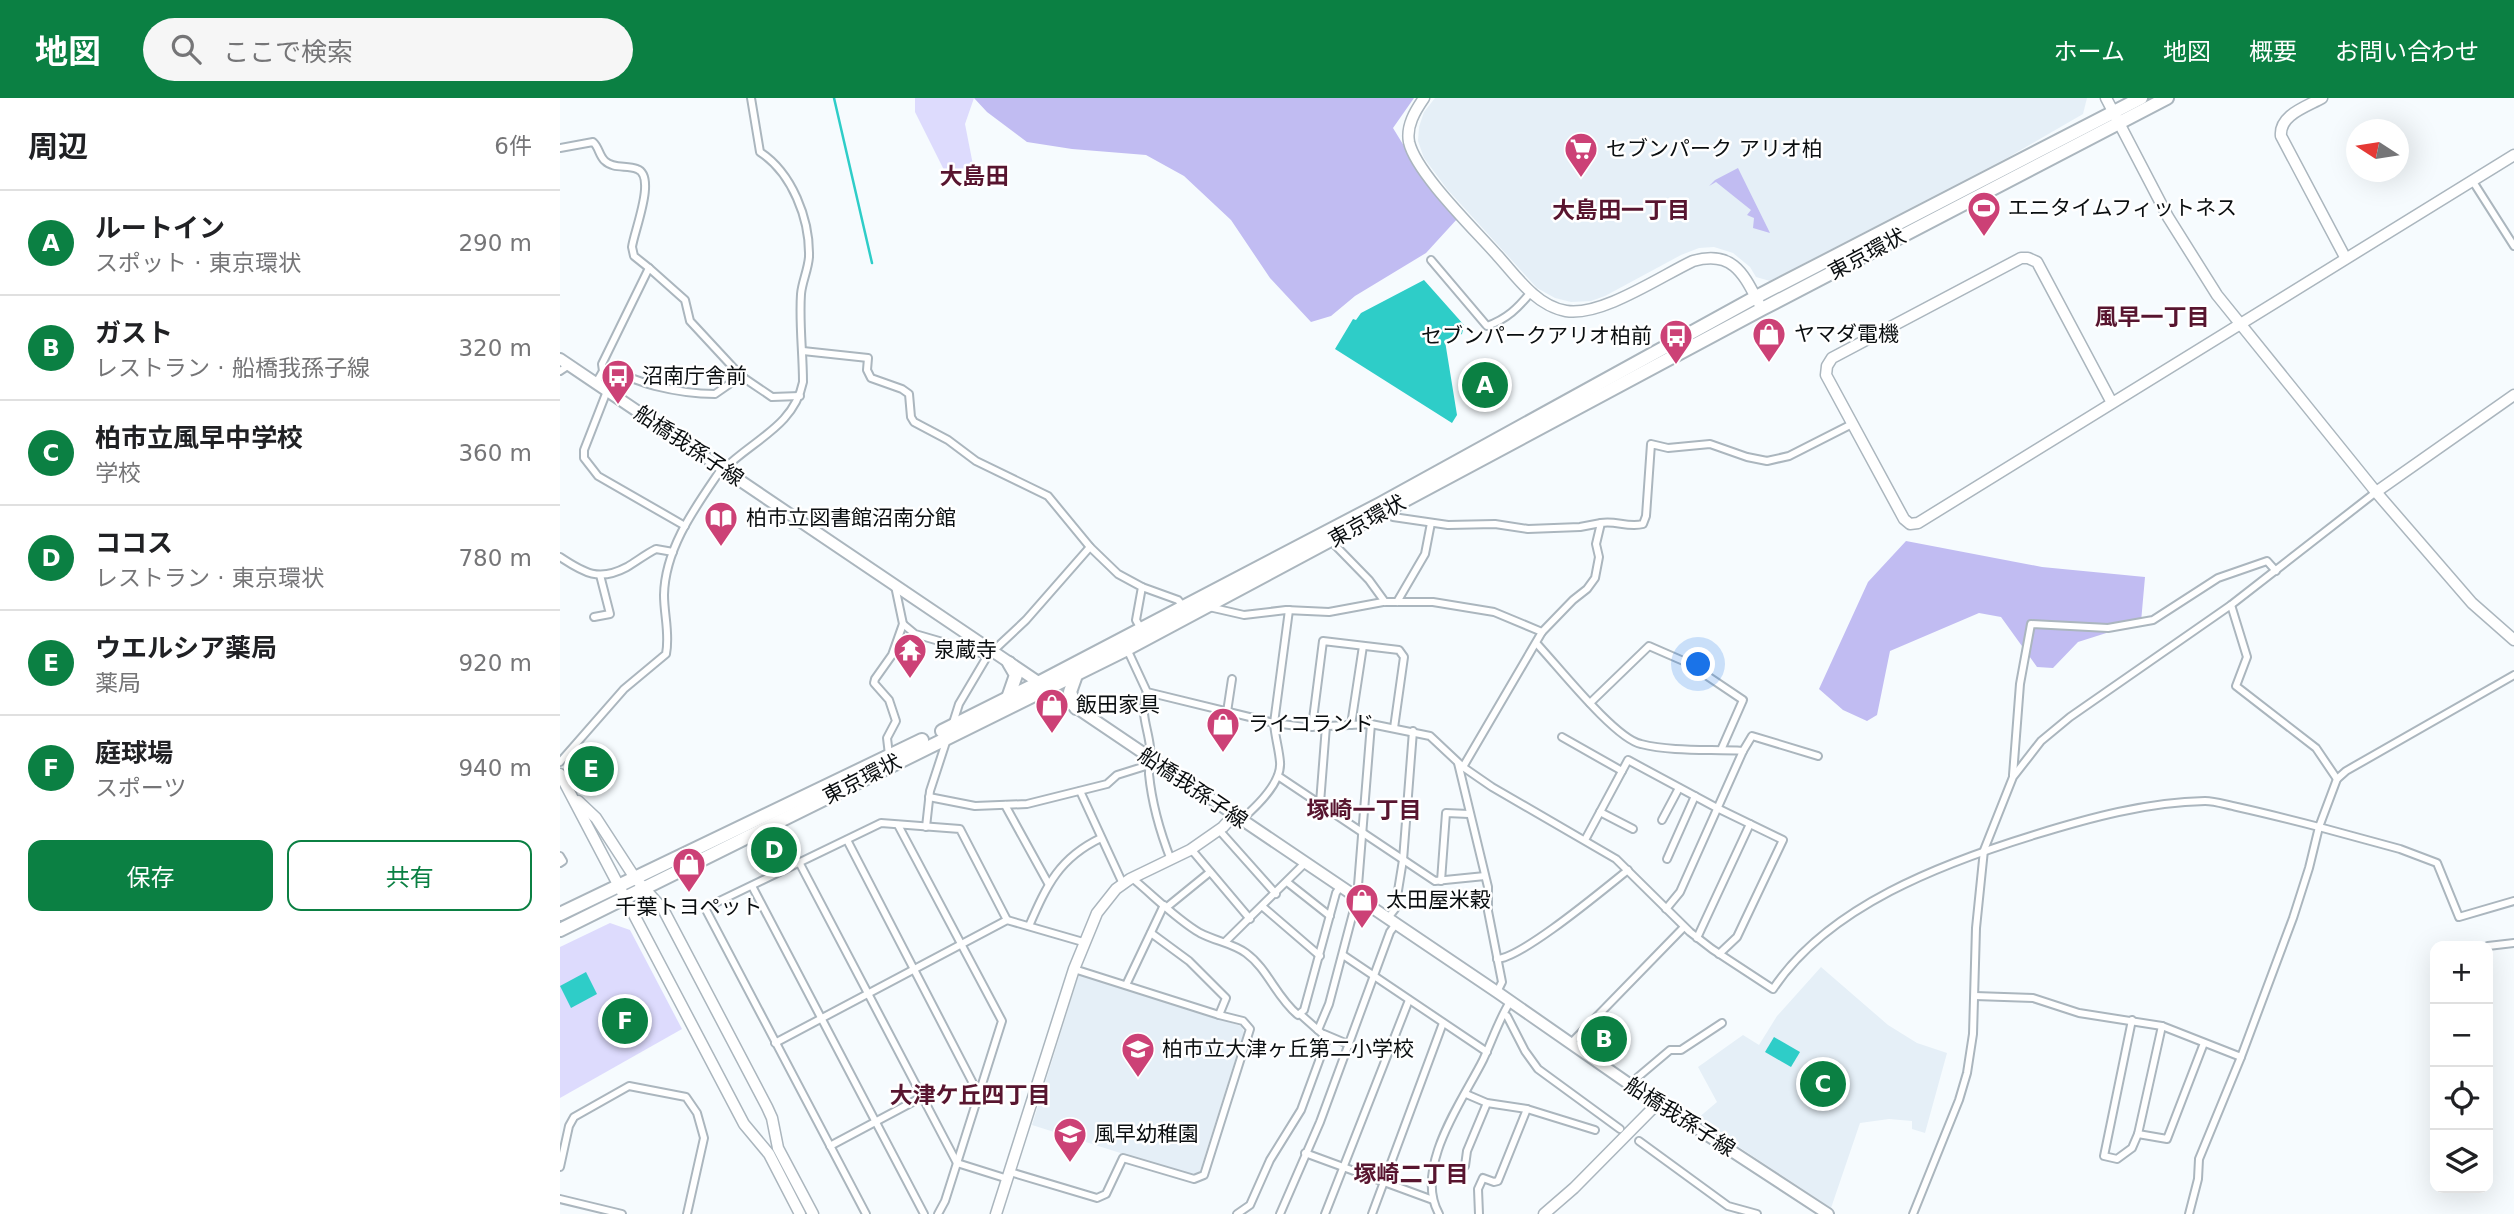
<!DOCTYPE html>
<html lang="ja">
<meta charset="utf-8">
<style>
:root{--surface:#fff;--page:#f6f6f6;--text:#202124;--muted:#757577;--line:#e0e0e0;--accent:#0b8043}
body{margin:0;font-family:"DejaVu Sans","Noto Sans JP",sans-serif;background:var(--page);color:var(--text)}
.controls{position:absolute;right:21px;bottom:21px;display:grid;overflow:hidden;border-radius:14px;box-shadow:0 7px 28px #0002}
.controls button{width:63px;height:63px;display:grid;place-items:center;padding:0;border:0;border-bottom:2px solid var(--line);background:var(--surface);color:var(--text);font:35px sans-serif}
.compass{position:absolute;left:1786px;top:21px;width:63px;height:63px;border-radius:50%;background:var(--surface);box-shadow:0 7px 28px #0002;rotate:282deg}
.you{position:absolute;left:1139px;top:567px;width:24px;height:24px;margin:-18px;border:5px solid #fff;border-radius:50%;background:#1a73e8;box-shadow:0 0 0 10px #1a73e833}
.badge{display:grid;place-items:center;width:46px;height:46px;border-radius:50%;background:var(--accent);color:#fff;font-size:23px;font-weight:700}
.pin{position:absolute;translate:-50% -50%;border:4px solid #fff;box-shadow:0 2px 7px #0006}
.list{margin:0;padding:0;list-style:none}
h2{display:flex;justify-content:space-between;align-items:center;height:91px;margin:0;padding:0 28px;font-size:30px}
h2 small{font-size:23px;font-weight:400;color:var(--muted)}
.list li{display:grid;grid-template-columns:46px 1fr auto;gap:21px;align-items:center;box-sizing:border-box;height:105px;padding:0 28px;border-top:2px solid var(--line)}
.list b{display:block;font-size:26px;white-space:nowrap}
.list p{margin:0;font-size:23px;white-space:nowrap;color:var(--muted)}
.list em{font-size:23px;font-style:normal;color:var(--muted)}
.actions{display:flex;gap:14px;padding:21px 28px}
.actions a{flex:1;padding:16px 0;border:2px solid var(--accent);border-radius:14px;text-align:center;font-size:24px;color:var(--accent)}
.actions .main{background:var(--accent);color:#fff}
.icon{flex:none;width:38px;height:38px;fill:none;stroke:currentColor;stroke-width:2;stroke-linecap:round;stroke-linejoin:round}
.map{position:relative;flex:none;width:1954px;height:1116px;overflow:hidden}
header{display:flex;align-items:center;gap:42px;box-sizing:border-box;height:98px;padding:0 35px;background:var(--accent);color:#fff}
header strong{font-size:33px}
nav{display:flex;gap:38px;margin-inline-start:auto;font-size:24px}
.search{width:490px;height:63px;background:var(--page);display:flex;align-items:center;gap:18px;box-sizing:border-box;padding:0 24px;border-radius:38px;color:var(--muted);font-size:26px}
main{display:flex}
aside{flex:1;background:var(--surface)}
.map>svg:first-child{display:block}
.built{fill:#e5eff7}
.green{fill:#dddbfd}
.forest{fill:#c1bcf2}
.water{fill:#2ecdc8}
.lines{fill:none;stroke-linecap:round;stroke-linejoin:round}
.stream{stroke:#2ecdc8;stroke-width:2.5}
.street-casing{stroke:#abb6be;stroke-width:10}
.secondary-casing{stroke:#abb6be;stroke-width:13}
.primary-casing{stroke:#abb6be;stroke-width:14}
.highway-casing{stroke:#abb6be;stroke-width:16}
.street{stroke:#fff;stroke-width:6}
.secondary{stroke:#fff;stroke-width:10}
.primary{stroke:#fff;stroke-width:10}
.highway{stroke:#fff;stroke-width:12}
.labels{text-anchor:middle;stroke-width:5;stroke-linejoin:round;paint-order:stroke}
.poi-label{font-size:21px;fill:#0a0e10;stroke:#fff;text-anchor:start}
.street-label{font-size:21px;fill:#0a0e10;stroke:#fff}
.neighbourhood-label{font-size:23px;font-weight:bold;fill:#58152f;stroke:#fff}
</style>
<header>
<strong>地図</strong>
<div class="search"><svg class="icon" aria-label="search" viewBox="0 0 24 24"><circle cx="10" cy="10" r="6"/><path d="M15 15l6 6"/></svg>ここで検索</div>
<nav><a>ホーム</a><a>地図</a><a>概要</a><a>お問い合わせ</a></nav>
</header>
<main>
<aside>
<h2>周辺<small>6件</small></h2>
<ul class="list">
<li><span class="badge">A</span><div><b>ルートイン</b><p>スポット · 東京環状</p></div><em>290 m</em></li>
<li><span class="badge">B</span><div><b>ガスト</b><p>レストラン · 船橋我孫子線</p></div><em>320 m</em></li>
<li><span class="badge">C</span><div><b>柏市立風早中学校</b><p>学校</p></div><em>360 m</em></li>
<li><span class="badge">D</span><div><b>ココス</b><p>レストラン · 東京環状</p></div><em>780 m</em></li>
<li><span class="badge">E</span><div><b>ウエルシア薬局</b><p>薬局</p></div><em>920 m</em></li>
<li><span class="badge">F</span><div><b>庭球場</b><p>スポーツ</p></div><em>940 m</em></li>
</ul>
<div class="actions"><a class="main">保存</a><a>共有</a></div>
</aside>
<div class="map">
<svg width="1954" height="1116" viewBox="0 0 1954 1116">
<rect width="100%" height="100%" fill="#f6fbfe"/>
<g class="built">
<polygon points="875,0 1527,0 1523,16 1447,60 1210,183 1196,179 1190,169 1173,155 1154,149 1139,150 1121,157 1045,198 1031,203 1011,204 995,200 977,190 887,91 864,60 858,43 859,29 864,14"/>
<polygon points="1261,869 1328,927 1357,945 1387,955 1365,1035 1352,1031 1352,1023 1329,1021 1300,1025 1271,1110 1137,1021 1157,1004 1138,969 1183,937 1199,947 1217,918"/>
<polygon points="519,876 681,928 684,934 639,1076 633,1078 472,1027"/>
</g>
<g class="green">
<polygon points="355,0 414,0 405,26 413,67 386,76 355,14"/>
<polygon points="50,825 70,832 122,931 0,1000 0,849"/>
</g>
<g class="forest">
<polygon points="414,0 854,0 833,30 858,71 898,120 866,155 795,198 771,218 751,224 710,180 671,122 624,78 586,57 512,51 467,44 427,14"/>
<polygon points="1178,70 1210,135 1193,130 1194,120 1187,117 1191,112 1156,84 1149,88 1155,82"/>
<polygon points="1346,443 1482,469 1585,479 1581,524 1518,544 1493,570 1477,569 1441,519 1419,515 1330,553 1317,617 1307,623 1283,612 1259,591 1308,484"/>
</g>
<g class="water">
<polygon points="864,182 904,227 902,236 885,243 897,317 892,325 775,251 793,221 796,222 801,215"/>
<polygon points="26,874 37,896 11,910 0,888"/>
<polygon points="1214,939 1240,954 1231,969 1205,954"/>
</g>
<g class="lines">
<polyline class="stream" points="274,0 312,165"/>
<defs>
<g id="street">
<path d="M 0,50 L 33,44 C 39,49 39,58 45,63 C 53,71 67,67 77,71 C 97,78 74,133 72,149 L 74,158 L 89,170"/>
<polyline points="1912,82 1954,148"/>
<path d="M 871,162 L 927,228 C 947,221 958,210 971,194"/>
<polyline points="243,253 308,260 307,272 311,280 342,291 349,296 351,319 354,324 388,342 416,363 488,398 530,449 558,476 582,489 576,522 581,531"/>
<polyline points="0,273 9,267"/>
<polyline points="43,273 42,266 89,170 125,202 130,223 181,278"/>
<path d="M 36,285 L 43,273 C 62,275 77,283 95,288 C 115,293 135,296 155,296 L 181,278 L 212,299 L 240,298"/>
<polyline points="47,293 24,352 24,360 38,378 125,428"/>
<path d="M 164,371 C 193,342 234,328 243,284 C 243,255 239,225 241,196 C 242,184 248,172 249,159 C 250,121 232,75 200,54 L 191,0"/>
<polyline points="828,411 833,419 888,427 935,426 968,431 1020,429 1041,425"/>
<polyline points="771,443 809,482 825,504"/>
<path d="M 0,459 C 24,475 39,484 67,469 C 77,463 86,456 96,451 L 113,454"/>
<polyline points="582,489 618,502 623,508"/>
<polyline points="837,504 865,456 871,425"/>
<polyline points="1671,507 1687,559 1676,588 1756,650 1777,681"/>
<polyline points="649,509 684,517 726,512 769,514 823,504 873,504 934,514 982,534"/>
<polyline points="34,519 50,516 40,477"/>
<polyline points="343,526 355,536 427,557"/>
<path d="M 977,546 C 997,567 1055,641 1081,646 C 1113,654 1150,651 1183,653"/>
<path d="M 567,551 L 587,594 L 714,625 L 745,629 L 811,626 L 870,638 L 903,669 L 932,689 L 1056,761 L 1130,834 L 1152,851 L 1213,891 C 1268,808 1383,765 1474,737 C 1529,720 1587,704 1645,703 C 1656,703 1666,707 1677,709 C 1704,715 1732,722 1759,729 L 1749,770 L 1733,820 L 1681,959 L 1639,1061 L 1638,1081 L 1629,1116"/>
<polyline points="433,553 466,522 530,449"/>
<polyline points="1954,577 1786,673 1777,681 1759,729 1840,751 1877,765 1899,819 1954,803"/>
<path d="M 587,594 C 579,614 588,629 590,649 C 591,658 589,667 589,676 C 592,707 600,734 611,762"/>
<polyline points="1030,605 1089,548 1128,565 1183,602 1161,652"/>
<polyline points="667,614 672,581"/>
<polyline points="791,627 803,548"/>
<polyline points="392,628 399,606 428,557"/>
<polyline points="752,629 763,543 839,552 844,559 834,630"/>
<polyline points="1002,639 1062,673"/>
<polyline points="329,657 327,640 336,623 329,602 314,585 315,581 332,557 343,526 335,488"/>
<path d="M 0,664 L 64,591 L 106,556 C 110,536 104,517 104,497 C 105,449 137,407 162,370"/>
<polyline points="898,665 928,789 928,813 942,884 937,894"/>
<path d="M 903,669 L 982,534 L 1013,502 L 1027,491 L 1035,480 L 1039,459 L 1036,446 L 1041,425 C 1055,422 1068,430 1083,426 L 1086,418 L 1091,346 L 1108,350 L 1150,346 L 1187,359 L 1207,363 L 1229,358 L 1292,326"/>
<polyline points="1453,677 1460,586 1471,526 1548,530 1593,522 1658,480 1707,463 1716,473"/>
<polyline points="718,678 875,783 925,778"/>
<polyline points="520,693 563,786"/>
<polyline points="369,699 415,708 467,706 547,686 557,677 589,667"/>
<polyline points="760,705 766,628"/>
<polyline points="445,707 488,785"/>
<polyline points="1040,714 1073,731"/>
<path d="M 681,722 C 696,709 722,685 720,664 C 719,651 715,639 714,625 L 729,512"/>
<polyline points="1102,722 1119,690"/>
<polyline points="338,727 442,923 385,1103 378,1116"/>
<polyline points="366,729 370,693 387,641"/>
<polyline points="659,732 716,796"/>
<polyline points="287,742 418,995"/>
<polyline points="1025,742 1068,662 1157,710 1223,742 1177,839 1159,856"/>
<polyline points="631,751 690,821"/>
<polyline points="0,758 3,763 0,765"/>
<polyline points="1107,761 1135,698"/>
<polyline points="239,764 397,1065 448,1081"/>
<path d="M 572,780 C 594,798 616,821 640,835 C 655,843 672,845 686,855 C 708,871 716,899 738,917 L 744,912 L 776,795 L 780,789"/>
<polyline points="881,783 886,715 909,716"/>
<polyline points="727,784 770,818"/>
<polyline points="192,788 364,1116"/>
<polyline points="607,809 650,774"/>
<polyline points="703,809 760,858"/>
<polyline points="1106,811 1120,794 1183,653 1192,638 1258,658"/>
<polyline points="828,820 835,811 843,762 853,633"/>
<path d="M 469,828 C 487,787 499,760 541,740"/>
<polyline points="1137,840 1190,726"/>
<polyline points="665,844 745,765"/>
<polyline points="1928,848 1954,845"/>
<polyline points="783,857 927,954"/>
<path d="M 937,861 C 962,860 1044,791 1068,772"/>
<polyline points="514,871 659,917 666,900 629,863 591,835"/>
<polyline points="566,887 604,807"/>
<polyline points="1415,898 1473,900 1519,915 1602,928 1681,959"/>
<polyline points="740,916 758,932"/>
<polyline points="944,917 947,918 965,953 978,971 1060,1031"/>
<polyline points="1572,922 1544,1058 1557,1061 1572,1050 1578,1036 1607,1041 1644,945"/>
<polyline points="764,936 790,947"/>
<polyline points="215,945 447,822 523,844"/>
<polyline points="1011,945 1124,829"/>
<polyline points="1072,988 1078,979 1110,952 1121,952 1162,925"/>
<polyline points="906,996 927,1005 967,1011 1035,1032"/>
<polyline points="1578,1036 1602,928"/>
<polyline points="1079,1043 1168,1108 1197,1116"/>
<polyline points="270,1048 362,999"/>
<polyline points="745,1055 873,1102"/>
<polyline points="905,1068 907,1053 927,1005"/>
<polyline points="0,1069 9,1028 14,1019 69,988 126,999 137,1015 144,1040 127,1116"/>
<polyline points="450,1074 537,1100 546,1096 563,1060 634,1081 644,1077 690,931 683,923 659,917"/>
<polyline points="0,1101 62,1116"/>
<polyline points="306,1116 145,810 321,725 400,731 447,822"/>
<polyline points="677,1116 690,1107 710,1062 741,1012 766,944 765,938 758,932 769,906 797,800 811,626"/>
<polyline points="720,1116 760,1024 830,834 836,826"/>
<polyline points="765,1116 849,902"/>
<polyline points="812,1116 883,925"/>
<path d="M 879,1116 C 853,1070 903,1002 923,962 C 932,943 939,921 950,904"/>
<polyline points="919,1116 918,1091 923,1080 934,1084 938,1083 967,1011"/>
<polyline points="1353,1116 1399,1002 1407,975 1413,936 1416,830 1424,752 1453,679 1481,643 1510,619 1671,507 1816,394"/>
</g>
<g id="secondary">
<path d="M 864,0 C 855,13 846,28 849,44 C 856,75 915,132 937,157 C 949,170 960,185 973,196 C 982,204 995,211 1006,213 C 1041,219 1101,178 1133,163 C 1176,151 1185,180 1202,211"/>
<polyline points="1546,0 1608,119 1657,197 1816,394 1954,297"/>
<path d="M 1762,0 C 1746,9 1719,17 1721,38 L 1785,159"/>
<polyline points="1552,305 1477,164 1468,160 1461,160 1272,260 1267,268 1266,277 1344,421 1350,426 1358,425 1954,57"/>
<polyline points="1816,394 1912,505 1954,542"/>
<polyline points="0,676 184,1026 209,1056 240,1116"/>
<polyline points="18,703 36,720 75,780 103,811 207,1009 212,1020 218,1050 253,1116"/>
<polyline points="436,1116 514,871 537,815 556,791 570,781 630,752 663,729 674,717"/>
<polyline points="984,1116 1014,1090 1098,1005"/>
</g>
<polyline id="primary" points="0,261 937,894 1072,988 1268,1116"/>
<g id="highway">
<polyline points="516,577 510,594 516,610"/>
<polyline points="448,600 456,577 449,565"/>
<polyline points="382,633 478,585 820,406 1196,199 1581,0"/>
<polyline points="0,816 362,642"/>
<polyline points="0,832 567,551 1202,211 1607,0"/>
</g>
</defs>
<use href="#street" class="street-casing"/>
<use href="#secondary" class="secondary-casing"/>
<use href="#primary" class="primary-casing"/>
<use href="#highway" class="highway-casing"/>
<use href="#street" class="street"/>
<use href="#secondary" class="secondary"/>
<use href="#primary" class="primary"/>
<use href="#highway" class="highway"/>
</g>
<defs>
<symbol id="supermarket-pin" viewBox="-11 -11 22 30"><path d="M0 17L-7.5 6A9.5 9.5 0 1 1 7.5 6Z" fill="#cc4176" stroke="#fff"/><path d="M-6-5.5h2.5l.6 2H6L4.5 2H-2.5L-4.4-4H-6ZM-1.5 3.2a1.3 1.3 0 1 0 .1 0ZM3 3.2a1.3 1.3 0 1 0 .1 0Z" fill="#fff"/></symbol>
<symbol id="stadium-pin" viewBox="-11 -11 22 30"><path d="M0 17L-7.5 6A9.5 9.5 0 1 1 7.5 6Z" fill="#cc4176" stroke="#fff"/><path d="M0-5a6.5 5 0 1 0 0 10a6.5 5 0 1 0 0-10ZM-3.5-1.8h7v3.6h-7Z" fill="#fff"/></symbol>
<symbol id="shop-pin" viewBox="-11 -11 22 30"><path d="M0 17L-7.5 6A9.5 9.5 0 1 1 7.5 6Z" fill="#cc4176" stroke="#fff"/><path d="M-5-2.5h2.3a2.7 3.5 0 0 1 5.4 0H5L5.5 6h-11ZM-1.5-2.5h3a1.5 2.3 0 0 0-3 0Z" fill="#fff"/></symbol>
<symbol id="bus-pin" viewBox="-11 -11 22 30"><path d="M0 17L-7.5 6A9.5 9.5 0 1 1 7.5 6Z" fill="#cc4176" stroke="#fff"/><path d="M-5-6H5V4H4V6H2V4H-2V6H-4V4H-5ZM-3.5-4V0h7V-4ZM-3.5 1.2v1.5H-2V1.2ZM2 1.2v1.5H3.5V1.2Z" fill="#fff"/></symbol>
<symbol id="library-pin" viewBox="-11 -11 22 30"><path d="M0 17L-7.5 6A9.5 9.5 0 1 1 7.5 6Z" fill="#cc4176" stroke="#fff"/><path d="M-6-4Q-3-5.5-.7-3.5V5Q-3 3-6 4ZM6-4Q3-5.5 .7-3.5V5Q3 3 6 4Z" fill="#fff"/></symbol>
<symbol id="temple-pin" viewBox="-11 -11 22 30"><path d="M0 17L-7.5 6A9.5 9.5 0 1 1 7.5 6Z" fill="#cc4176" stroke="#fff"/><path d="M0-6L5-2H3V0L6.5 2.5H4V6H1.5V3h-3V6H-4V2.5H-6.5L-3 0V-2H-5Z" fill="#fff"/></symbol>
<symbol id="school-pin" viewBox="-11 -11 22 30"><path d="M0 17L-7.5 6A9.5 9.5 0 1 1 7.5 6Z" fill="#cc4176" stroke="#fff"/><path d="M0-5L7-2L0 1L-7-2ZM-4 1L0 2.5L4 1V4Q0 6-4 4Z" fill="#fff"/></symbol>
</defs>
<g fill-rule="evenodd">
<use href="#supermarket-pin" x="1002" y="32" width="38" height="52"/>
<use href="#stadium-pin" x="1405" y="91" width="38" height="52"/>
<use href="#shop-pin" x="1190" y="217" width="38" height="52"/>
<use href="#bus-pin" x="1097" y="219" width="38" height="52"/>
<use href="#bus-pin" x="39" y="259" width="38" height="52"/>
<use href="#library-pin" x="142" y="401" width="38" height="52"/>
<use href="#temple-pin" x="331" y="533" width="38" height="52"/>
<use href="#shop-pin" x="473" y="588" width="38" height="52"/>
<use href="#shop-pin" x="644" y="607" width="38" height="52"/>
<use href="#shop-pin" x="110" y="747" width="38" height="52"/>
<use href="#shop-pin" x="783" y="783" width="38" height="52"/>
<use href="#school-pin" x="559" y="932" width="38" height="52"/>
<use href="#school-pin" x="491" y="1017" width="38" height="52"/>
</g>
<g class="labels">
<g class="poi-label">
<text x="1046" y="58">セブンパーク アリオ柏</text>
<text x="1448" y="117">エニタイムフィットネス</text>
<text x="1234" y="243">ヤマダ電機</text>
<text x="1092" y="245" text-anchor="end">セブンパークアリオ柏前</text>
<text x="82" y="285">沼南庁舎前</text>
<text x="186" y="427">柏市立図書館沼南分館</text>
<text x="374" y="559">泉蔵寺</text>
<text x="516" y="614">飯田家具</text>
<text x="688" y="633">ライコランド</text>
<text x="826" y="809">太田屋米穀</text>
<text x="129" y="816" text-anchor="middle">千葉トヨペット</text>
<text x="602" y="958">柏市立大津ヶ丘第二小学校</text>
<text x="534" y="1043">風早幼稚園</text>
</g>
<g class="street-label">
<text transform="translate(1307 156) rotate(-28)" y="7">東京環状</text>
<text transform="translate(129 348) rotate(34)" y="7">船橋我孫子線</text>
<text transform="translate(807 423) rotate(-29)" y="7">東京環状</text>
<text transform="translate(302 681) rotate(-27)" y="7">東京環状</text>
<text transform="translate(633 690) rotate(34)" y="7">船橋我孫子線</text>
<text transform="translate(1120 1019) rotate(33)" y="7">船橋我孫子線</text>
</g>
<g class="neighbourhood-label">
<text x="414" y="86">大島田</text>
<text x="1061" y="120">大島田一丁目</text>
<text x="1592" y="227">風早一丁目</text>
<text x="804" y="720">塚崎一丁目</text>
<text x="410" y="1005">大津ケ丘四丁目</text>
<text x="851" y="1084">塚崎二丁目</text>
</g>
</g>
</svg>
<div class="controls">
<button>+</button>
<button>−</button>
<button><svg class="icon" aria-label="locate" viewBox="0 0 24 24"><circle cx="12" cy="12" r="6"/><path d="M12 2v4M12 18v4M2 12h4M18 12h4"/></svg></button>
<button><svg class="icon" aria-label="layers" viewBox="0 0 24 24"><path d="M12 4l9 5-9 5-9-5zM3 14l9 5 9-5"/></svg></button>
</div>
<svg class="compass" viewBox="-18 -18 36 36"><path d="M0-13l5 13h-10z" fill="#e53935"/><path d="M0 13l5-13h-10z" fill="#757577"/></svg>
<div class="you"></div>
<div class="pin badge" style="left:925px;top:287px">A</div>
<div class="pin badge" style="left:1044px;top:941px">B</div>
<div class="pin badge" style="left:1263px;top:986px">C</div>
<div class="pin badge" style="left:214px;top:752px">D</div>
<div class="pin badge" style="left:31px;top:671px">E</div>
<div class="pin badge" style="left:65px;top:923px">F</div>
</div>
</main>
